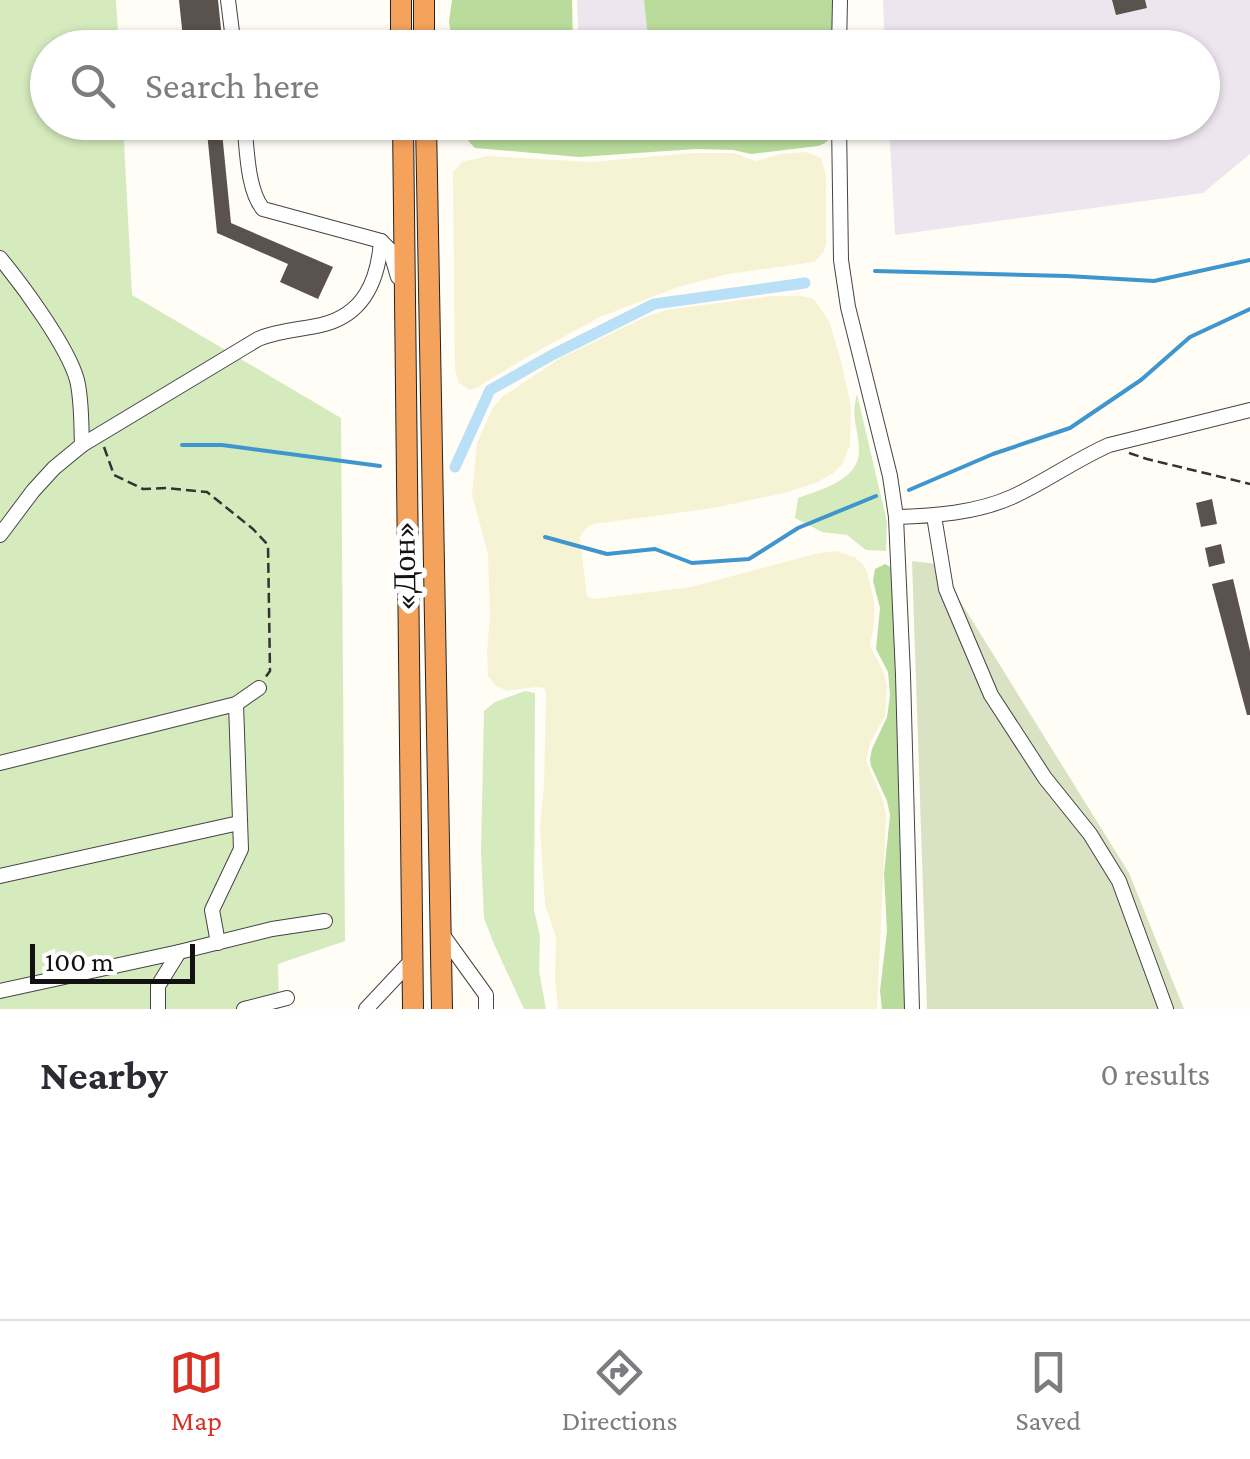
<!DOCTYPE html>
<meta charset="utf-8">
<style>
:root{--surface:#fff;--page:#f2f2f3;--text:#2b2b33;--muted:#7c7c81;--line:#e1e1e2;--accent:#d93025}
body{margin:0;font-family:"Crimson Pro",serif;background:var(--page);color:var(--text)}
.scale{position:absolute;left:30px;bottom:25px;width:165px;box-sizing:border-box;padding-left:10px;border:5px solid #111;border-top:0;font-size:28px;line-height:35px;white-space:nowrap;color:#111;-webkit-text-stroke:8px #fff;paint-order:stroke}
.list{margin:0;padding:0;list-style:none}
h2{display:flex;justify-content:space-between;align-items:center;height:130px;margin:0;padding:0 40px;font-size:42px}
h2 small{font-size:32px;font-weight:400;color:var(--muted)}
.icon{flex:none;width:55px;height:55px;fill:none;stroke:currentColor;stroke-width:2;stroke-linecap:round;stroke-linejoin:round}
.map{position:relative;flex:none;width:1250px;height:1009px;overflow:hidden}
.search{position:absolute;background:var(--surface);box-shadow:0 2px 8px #0004;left:30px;right:30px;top:30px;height:110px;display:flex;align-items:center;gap:25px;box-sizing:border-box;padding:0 35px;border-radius:55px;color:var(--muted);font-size:38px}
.sheet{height:310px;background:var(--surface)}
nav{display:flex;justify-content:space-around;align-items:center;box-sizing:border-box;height:140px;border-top:2px solid var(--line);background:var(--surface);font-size:28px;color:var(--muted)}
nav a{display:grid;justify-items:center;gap:5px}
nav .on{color:var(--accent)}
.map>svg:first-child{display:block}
.industrial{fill:#eee6ef}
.farmland{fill:#f6f3d4}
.green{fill:#d5ebbd}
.forest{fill:#b9dc9c}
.cemetery{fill:#d9e3c4}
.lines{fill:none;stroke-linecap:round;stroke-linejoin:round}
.stream{stroke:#3f96cf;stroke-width:4}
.canal{stroke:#b9e0f7;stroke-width:11}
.building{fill:#5a524d}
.minor-casing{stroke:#444;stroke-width:16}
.highway-casing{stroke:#222;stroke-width:22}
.path{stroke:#333;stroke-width:2.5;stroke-dasharray:10 5;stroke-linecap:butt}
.minor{stroke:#fff;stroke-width:14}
.highway{stroke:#f5a25d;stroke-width:20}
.labels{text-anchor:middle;stroke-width:10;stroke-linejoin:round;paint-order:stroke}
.street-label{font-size:32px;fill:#111;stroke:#fff}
</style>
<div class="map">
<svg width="1250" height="1009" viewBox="0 0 1250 1009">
<rect width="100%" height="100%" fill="#fffdf5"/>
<g class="industrial">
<polygon points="577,0 655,0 657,47 579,47"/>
<polygon points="883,0 1250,0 1250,154 1203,193 895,235 889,123 1202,122 1202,48 885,47"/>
</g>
<g class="farmland">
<polygon points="807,152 821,158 826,176 826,244 823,253 814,262 728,274 678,287 600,317 527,357 478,387 470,390 458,382 455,368 453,182 453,172 462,162 488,156 591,162 692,153 734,153 756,161 780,154"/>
<polygon points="771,296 801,296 814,299 830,323 841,361 851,407 850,446 842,464 832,474 816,483 784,493 708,509 593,524 587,527 580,537 586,591 588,597 593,599 691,587 815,554 836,551 854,557 862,563 867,571 874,601 874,623 870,646 884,673 887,687 885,716 870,743 866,761 883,800 886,815 877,1009 558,1009 555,978 556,937 545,905 540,827 544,785 546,692 544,688 536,687 507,691 495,685 488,676 487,651 490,617 488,554 472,495 477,443 492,409 502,397 559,359 645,317 666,310"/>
</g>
<g class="green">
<polygon points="0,0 116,0 119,47 48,48 48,122 123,123 132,295 341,418 345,941 278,964 279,1009 0,1009"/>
<path d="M 857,394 L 887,522 L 886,551 L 866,550 L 847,535 L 822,532 L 795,518 L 798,498 C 820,490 859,480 859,451 C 859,427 850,420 857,394 Z"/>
<polygon points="525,691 535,693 534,910 540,936 539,971 546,1009 524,1009 494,944 484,918 481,852 484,711 495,702"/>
</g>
<g class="forest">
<polygon points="452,0 572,0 573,47 453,47 449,22"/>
<polygon points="644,0 833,0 833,47 649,47"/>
<path d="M 464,123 L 464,122 L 832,123 C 831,135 831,142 818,146 L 751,154 L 733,150 L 696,149 L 579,157 L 475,148 C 466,140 465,134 464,123 Z"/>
<polygon points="885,564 894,569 908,1009 882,1009 880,991 887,931 884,874 890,815 887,801 871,766 870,759 872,749 887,717 890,695 888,672 876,649 880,608 873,581 875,569"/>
</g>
<polygon class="cemetery" points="912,561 937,564 1129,873 1184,1009 927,1009"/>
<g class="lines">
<g class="stream">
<polyline points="875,271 1067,276 1154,281 1250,260"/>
<polyline points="182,445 222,445 380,466"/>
<polyline points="909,490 993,454 1070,428 1141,380 1190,337 1250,309"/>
<polyline points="545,537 607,554 655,549 692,563 749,559 798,528 876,496"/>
</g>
<polyline class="canal" points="455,467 490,390 552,355 654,304 805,283"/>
</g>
<g class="building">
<polygon points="179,0 218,0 223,48 184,48"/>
<polygon points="1112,0 1145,0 1147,8 1116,15"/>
<polygon points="206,122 221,122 231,223 333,267 318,299 280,282 288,264 217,233"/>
<polygon points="1212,499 1217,524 1201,527 1196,503"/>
<polygon points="1221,544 1225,563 1209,567 1205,548"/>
<polygon points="1233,579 1250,651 1250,715 1247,715 1212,584"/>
</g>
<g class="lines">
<defs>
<g id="minor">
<polyline points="228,0 234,48"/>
<polyline points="839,48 840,0"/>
<path d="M 244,122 C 247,147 247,190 263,209 L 381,241 L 390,250 L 398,277"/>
<polyline points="839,122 841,260 848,307 890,476 896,517 903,675 912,1009"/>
<path d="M 0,258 C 23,286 68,347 77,380 C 82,401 81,423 82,445"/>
<polyline points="934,516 946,589 991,695 1045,778 1090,834 1119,881 1166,1009"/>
<path d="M 896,517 C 934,516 976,513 1012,497 C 1045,482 1075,460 1109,445 L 1250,410"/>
<path d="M 0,535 L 33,491 L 54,468 L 82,445 L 258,339 C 279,330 299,330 321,325 C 364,315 378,281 381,241"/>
<polyline points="0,763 236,704 259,688"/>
<polyline points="0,876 239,823"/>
<polyline points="442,934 486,995 486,1009"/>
<polyline points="218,943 212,910 241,849 236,704"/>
<polyline points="0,991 179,952 272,929 325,921"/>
<polyline points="158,1009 158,986 179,952"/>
<polyline points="244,1009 287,998"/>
<polyline points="366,1009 412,960"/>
</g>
<g id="highway">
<polyline points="401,0 401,48"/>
<polyline points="424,0 424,48"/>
<polyline points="403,122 413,1009"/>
<polyline points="426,122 442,1009"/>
</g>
</defs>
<use href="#minor" class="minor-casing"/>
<use href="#highway" class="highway-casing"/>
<g class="path">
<polyline points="104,447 114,475 143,489 167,488 207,492 253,529 268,545 270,671 265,678"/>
<polyline points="1129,453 1147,459 1250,484"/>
</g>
<use href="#minor" class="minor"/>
<use href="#highway" class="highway"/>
</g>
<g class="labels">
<g class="street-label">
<text transform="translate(404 566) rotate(-91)" y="11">«Дон»</text>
</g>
</g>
</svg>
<div class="scale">100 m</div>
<div class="search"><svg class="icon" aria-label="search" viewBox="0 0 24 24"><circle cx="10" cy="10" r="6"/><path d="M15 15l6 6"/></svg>Search here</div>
</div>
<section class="sheet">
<h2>Nearby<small>0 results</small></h2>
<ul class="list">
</ul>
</section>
<nav>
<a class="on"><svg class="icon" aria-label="map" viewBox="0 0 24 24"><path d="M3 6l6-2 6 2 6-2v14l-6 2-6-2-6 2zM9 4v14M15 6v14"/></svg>Map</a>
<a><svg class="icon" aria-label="directions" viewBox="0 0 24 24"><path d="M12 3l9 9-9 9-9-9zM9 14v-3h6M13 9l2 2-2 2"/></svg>Directions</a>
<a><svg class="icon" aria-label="saved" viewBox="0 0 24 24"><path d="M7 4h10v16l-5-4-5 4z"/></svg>Saved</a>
</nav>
